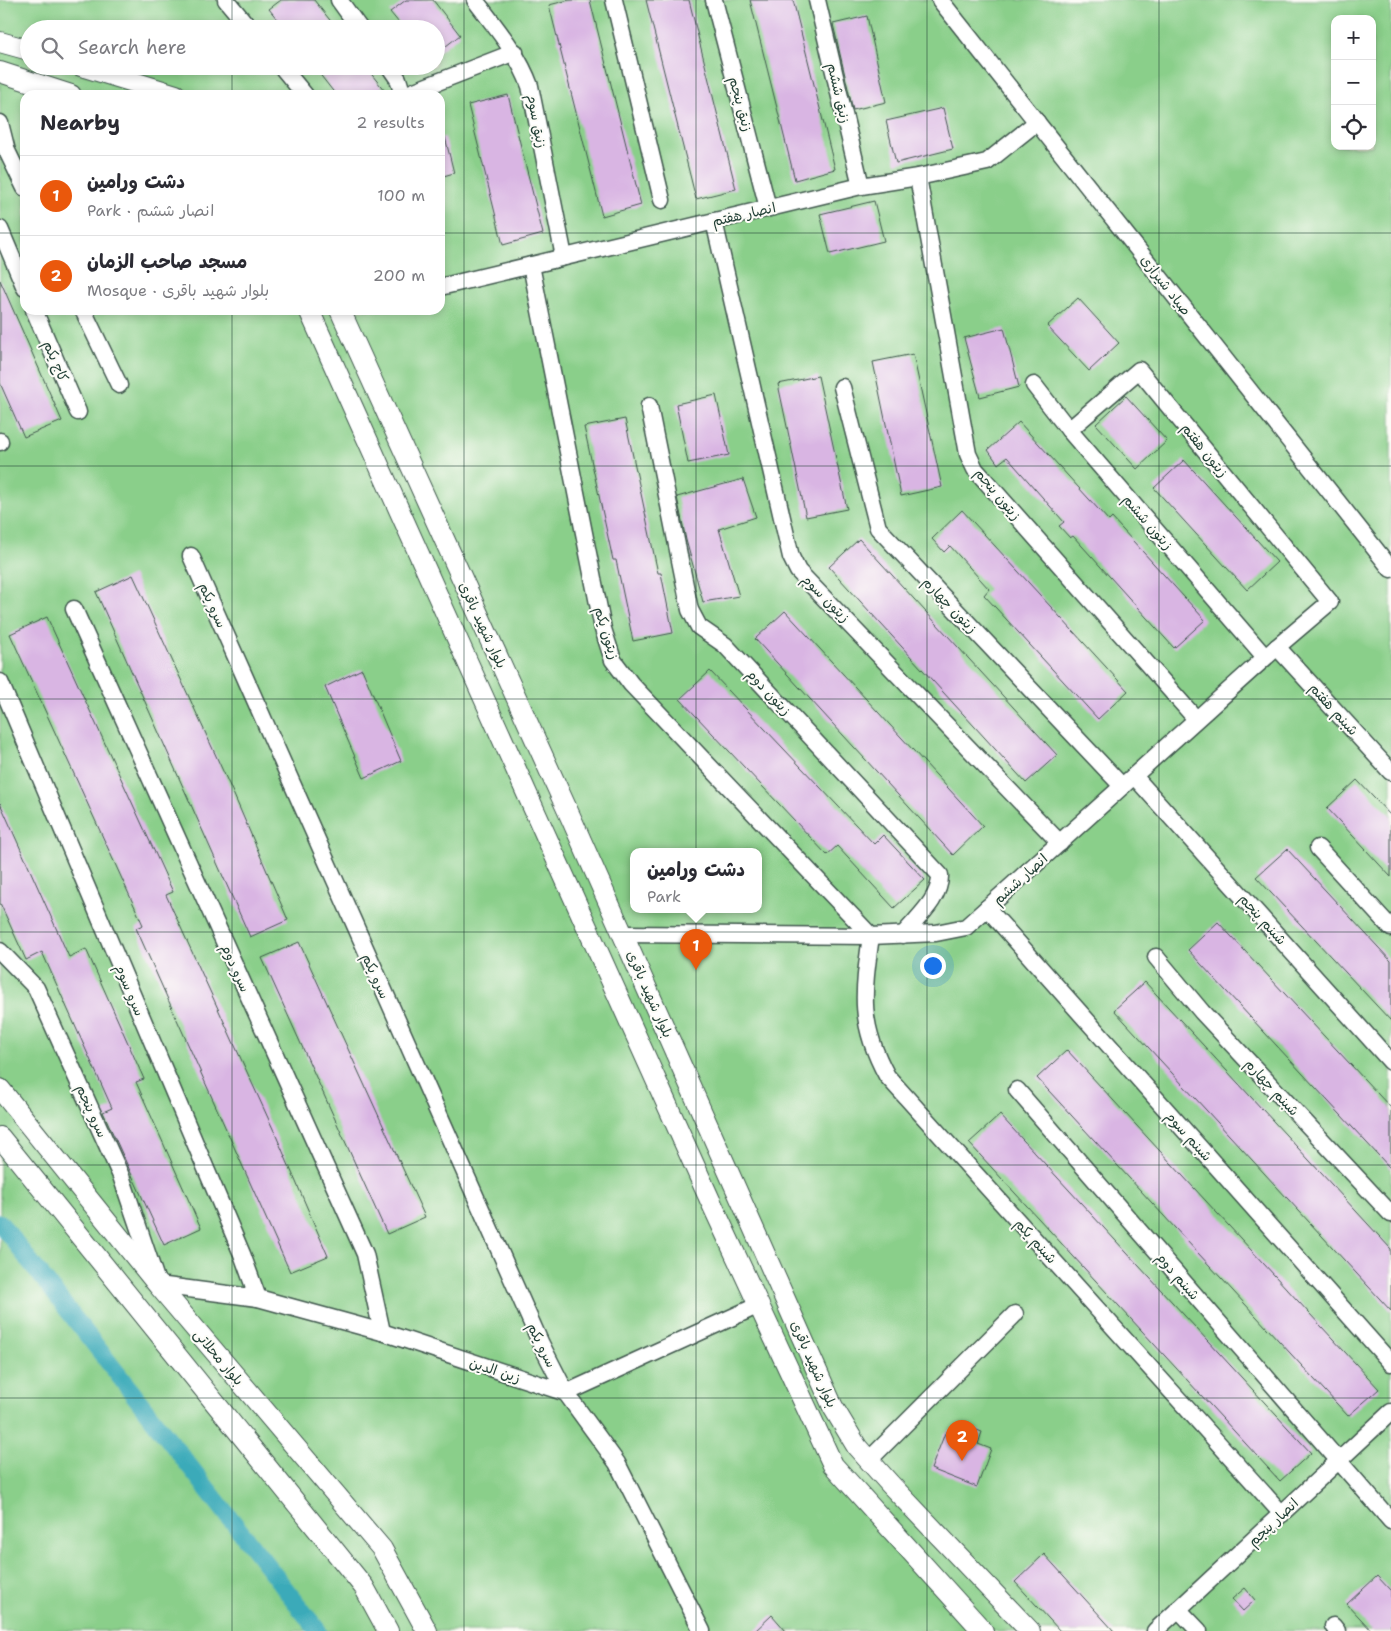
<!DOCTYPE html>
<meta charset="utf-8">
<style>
:root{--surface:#fff;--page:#f2f2f3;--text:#2b2b33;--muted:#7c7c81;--line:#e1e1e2;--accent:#ea580c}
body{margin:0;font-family:"Shantell Sans","Playpen Sans Arabic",sans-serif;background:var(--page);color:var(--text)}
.controls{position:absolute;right:15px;top:15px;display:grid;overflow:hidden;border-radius:10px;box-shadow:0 2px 8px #0003}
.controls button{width:45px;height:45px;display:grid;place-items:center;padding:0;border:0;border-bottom:1px solid var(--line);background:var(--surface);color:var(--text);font:25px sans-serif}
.you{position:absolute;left:932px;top:965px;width:18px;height:18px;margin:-12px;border:4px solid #fff;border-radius:50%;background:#1a73e8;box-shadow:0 0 0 8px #1a73e833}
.badge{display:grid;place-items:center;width:32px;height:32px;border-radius:50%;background:var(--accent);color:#fff;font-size:16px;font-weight:700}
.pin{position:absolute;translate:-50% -41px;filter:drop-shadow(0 1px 2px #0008)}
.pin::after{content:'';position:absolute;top:26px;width:18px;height:15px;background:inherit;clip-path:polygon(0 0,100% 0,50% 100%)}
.popup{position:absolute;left:630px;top:848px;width:132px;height:65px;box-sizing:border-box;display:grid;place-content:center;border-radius:10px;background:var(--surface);filter:drop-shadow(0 1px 4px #0005);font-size:16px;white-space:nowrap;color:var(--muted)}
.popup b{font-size:19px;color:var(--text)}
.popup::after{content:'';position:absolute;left:50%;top:100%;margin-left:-10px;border:10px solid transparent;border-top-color:var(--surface)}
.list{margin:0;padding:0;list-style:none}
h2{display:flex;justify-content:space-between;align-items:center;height:65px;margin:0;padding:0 20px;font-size:21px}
h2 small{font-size:16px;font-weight:400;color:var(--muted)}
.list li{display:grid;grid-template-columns:32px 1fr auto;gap:15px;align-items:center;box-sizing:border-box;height:80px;padding:0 20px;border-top:1px solid var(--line)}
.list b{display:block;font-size:19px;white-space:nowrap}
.list p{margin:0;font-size:16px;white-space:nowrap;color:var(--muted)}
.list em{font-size:16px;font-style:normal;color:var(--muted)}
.icon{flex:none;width:28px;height:28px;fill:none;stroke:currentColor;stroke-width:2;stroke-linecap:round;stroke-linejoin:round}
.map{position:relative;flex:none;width:1391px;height:1631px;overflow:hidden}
.search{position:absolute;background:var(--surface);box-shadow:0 2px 8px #0003;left:20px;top:20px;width:425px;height:55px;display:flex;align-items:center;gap:12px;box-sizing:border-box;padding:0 18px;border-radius:28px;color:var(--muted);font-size:19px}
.panel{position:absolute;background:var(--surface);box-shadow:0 2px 8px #0003;left:20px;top:90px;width:425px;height:225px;border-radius:15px}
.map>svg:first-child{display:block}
.green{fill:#8acf8a;stroke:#54865f;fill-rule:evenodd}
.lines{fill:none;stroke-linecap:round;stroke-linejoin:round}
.canal{stroke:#3baab9;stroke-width:18}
.building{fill:#d9b5e3}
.minor-casing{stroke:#3f574d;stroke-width:19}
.tertiary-casing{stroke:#3f574d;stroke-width:22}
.minor{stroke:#fff;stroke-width:16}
.tertiary{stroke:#fff;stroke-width:20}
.grid{fill:none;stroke:#1f3d34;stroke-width:1;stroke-opacity:0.55}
.labels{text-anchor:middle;stroke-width:4;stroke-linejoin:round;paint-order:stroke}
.street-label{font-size:14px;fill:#1f3d34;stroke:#fdfcf7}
</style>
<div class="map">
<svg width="1391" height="1631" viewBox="0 0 1391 1631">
<rect width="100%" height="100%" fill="#fdfcf7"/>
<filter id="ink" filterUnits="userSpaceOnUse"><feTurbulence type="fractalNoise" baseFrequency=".02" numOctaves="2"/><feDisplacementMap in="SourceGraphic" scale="10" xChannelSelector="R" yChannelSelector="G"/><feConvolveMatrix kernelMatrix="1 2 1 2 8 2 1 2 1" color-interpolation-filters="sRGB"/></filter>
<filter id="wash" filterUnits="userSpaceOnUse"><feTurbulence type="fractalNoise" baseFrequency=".0096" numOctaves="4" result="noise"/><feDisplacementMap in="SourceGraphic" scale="20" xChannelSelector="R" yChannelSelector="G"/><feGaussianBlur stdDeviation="1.12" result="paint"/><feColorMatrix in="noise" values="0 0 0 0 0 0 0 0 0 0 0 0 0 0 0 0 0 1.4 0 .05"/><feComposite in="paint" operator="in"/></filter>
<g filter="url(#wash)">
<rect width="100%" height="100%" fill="#f5edd9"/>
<path class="green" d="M 0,0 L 1391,0 L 1391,1631 L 0,1631 ZM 1335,19 L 1372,19 L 1372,146 L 1335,146 ZM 29,29 L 436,29 L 436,66 L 29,66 ZM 25,95 L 440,95 L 440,310 L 25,310 ZM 634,851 L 758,851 L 758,909 L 634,909 Z"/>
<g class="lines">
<polyline class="canal" points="0,1223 318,1631"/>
</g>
<g id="blocks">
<g class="building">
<polygon points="281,0 314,0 337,29 285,29 269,9"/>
<polygon points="406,0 433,0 460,35 436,54 436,29 404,29 390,12"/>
<polygon points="569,0 590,0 641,205 602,216 549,5"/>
<polygon points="646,0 689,0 736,189 696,199"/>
<polygon points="750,0 793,0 835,169 795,180"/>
<polygon points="867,16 886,102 853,110 833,24"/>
<polygon points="326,66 365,66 388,95 336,95 318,72"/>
<polygon points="508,95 543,234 503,245 468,105"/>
<polygon points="943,108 953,149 896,163 886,121"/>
<polygon points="445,137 454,173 440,177 440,138"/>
<polygon points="874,201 884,241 830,254 820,214"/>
<polygon points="0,280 62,421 24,437 0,383"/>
<polygon points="1078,298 1119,343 1089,371 1047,326"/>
<polygon points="1004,328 1019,387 980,397 964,338"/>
<polygon points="913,354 942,487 901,496 873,362"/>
<polygon points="818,376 847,509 806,517 778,384"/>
<polygon points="716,395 729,455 688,463 676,404"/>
<polygon points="1126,396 1167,441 1137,469 1096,424"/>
<polygon points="625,419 658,573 661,573 673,633 633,641 616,560 613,560 584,427"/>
<polygon points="1019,422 1109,521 1112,518 1205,620 1174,648 1073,536 1070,538 1059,526 1064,522 1007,457 998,464 988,450"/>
<polygon points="1184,460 1277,562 1247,590 1154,488"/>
<polygon points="743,479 756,517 719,529 739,596 703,602 686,540 677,497"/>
<polygon points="962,510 1128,691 1098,719 984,595 989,589 950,546 944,552 932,539"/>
<polygon points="859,539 1057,755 1026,783 829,567"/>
<polygon points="133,575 234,795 288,920 250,937 96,592"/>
<polygon points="785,611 983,826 953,855 755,639"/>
<polygon points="47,617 173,892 166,895 274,1131 328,1256 290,1272 136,928 143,925 10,634"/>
<polygon points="362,669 401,761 364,778 325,687"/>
<polygon points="710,671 874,844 883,835 925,880 894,908 837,846 827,855 680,699"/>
<polygon points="1357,780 1391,816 1391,877 1327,808"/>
<polygon points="0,803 69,957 86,949 144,1079 136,1082 201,1228 164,1245 103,1112 112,1108 42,952 26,960 0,903"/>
<polygon points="1287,849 1391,961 1391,1021 1256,877"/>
<polygon points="1218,922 1391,1108 1391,1169 1188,950"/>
<polygon points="299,942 425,1217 387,1234 262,958"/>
<polygon points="1145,982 1391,1249 1391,1311 1114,1010"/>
<polygon points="1067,1050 1379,1389 1348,1416 1037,1078"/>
<polygon points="1000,1115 1311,1453 1280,1481 969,1143"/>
<polygon points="961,1424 982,1432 978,1444 991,1449 977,1487 931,1469 945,1433"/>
<polygon points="1044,1554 1114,1631 1060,1631 1015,1582"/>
<polygon points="1377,1576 1391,1591 1391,1631 1372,1631 1347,1604"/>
<polygon points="1245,1588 1255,1600 1243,1611 1232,1599"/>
<polygon points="772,1615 786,1631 755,1631"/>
</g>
</g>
</g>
<g filter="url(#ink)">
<use href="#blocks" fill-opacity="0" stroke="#3f574d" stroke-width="1"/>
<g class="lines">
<defs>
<g id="minor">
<polyline points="226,0 250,29"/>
<polyline points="339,0 360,29"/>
<path d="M 475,0 C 496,28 518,53 530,86 L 564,257"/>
<polyline points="614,0 662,200"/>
<polyline points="714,0 768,208"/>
<polyline points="817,0 861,186"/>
<polyline points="940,0 1391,569"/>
<polyline points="281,66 305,95"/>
<polyline points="389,66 398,79 403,95"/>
<polyline points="404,95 515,52"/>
<polyline points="0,123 7,151 25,188"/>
<polyline points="918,177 968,454 975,469 1196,719"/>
<polyline points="714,221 791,557 798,571 1060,843"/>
<polyline points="0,229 25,288"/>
<path d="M 531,265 L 603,629 L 613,660 L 631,684 L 871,936 C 863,993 858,1023 887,1076 L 1282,1514"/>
<polyline points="440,287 861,186 918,177 987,162 1037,122"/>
<polyline points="34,310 78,412"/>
<polyline points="83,310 119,385"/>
<polyline points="1034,385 1069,430 1265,657"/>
<polyline points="842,387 878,528 1122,786"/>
<path d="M 649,406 L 690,610 L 699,627 L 725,645 L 940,875 C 941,898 917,918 903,935"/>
<polyline points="0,441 0,442"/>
<polyline points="191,556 541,1344 566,1393 759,1305"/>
<polyline points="74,609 365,1254 382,1332"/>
<polyline points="1277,647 1391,772"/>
<polyline points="0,682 242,1254 258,1298"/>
<polyline points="1134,776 1391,1062"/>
<polyline points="1318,848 1391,928"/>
<polyline points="987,908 1391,1363"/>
<polyline points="623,934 871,936 936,933 966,927 1277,647 1330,602 1139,370 1069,430"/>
<polyline points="0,951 36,988 121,1176 158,1285 258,1298 382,1332 566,1393 617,1463 702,1631"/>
<polyline points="1156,957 1202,1012 1391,1214"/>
<polyline points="1017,1090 1391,1521"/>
<polyline points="869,1460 1015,1314"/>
<polyline points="1178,1609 1199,1631"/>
<polyline points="1333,1626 1337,1631"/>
<polyline points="1155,1631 1391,1412"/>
</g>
<g id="tertiary">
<polyline points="0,42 29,50"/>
<polyline points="81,66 176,95"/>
<polyline points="0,72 71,95"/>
<polyline points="309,310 710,1200 833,1465 983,1631"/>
<polyline points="340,310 571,818 833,1407 857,1447 890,1484 1030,1631"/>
<polyline points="0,1089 158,1285 382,1549 427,1631"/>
<polyline points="0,1137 364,1587 388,1631"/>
</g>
</defs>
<use href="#minor" class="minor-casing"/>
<use href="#tertiary" class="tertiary-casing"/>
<use href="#minor" class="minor"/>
<use href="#tertiary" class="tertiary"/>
</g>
</g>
<path class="grid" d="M 232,0 L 232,29M 464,0 L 464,1631M 696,0 L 696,1631M 927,0 L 927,1631M 1159,0 L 1159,1631M 232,66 L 232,95M 0,233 L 25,233M 440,233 L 1391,233M 232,310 L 232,1631M 0,466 L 1391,466M 0,699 L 1391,699M 0,932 L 1391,932M 0,1165 L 1391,1165M 0,1398 L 1391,1398"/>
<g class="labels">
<g class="street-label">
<text transform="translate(839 93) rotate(77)" y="5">زنبق ششم</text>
<text transform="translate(741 104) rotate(75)" y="5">زنبق پنجم</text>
<text transform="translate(537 121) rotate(79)" y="5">زنبق سوم</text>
<text transform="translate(744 214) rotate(-13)" y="5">انصار هفتم</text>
<text transform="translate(1166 285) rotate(52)" y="5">صیاد شیرازی</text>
<text transform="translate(56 361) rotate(67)" y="5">کاج یکم</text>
<text transform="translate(1205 450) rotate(51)" y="5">زیتون هفتم</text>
<text transform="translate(998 494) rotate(50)" y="5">زیتون پنجم</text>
<text transform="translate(1148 522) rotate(49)" y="5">زیتون ششم</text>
<text transform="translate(826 598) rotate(45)" y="5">زیتون سوم</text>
<text transform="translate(213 605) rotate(66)" y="5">سرو یکم</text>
<text transform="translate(950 605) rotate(46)" y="5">زیتون چهارم</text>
<text transform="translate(483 625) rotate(65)" y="5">بلوار شهید باقری</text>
<text transform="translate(607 633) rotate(73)" y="5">زیتون یکم</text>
<text transform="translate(769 692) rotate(47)" y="5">زیتون دوم</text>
<text transform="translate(1334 709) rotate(48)" y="5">شبنم هفتم</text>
<text transform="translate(1020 879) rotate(-42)" y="5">انصار ششم</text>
<text transform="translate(1263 919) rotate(48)" y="5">شبنم پنجم</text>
<text transform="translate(236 968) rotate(66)" y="5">سرو دوم</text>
<text transform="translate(376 976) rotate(66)" y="5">سرو یکم</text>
<text transform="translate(130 990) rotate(67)" y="5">سرو سوم</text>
<text transform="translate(650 994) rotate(66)" y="5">بلوار شهید باقری</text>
<text transform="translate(1272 1087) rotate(47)" y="5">شبنم چهارم</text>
<text transform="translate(92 1111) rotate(66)" y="5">سرو پنجم</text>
<text transform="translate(1189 1136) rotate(48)" y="5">شبنم سوم</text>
<text transform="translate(1036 1241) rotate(48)" y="5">شبنم یکم</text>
<text transform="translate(1178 1276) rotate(49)" y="5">شبنم دوم</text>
<text transform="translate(542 1345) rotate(64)" y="5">سرو یکم</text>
<text transform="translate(219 1357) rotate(50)" y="5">بلوار محلاتی</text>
<text transform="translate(814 1364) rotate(66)" y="5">بلوار شهید باقری</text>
<text transform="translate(495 1370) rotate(18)" y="5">زین الدین</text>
<text transform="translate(1273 1522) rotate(-43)" y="5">انصار پنجم</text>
</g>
</g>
</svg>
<div class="controls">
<button>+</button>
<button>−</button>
<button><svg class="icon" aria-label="locate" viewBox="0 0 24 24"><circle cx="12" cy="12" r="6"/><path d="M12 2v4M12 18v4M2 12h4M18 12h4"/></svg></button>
</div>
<div class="you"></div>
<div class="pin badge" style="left:696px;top:970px">1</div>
<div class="popup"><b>دشت ورامین</b>Park</div>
<div class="pin badge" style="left:962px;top:1461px">2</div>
<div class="search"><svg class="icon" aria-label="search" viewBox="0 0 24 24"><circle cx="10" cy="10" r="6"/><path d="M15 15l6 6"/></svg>Search here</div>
<section class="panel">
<h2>Nearby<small>2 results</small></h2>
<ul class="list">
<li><span class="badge">1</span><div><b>دشت ورامین</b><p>Park · انصار ششم</p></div><em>100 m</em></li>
<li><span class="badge">2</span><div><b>مسجد صاحب الزمان</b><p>Mosque · بلوار شهید باقری</p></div><em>200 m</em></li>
</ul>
</section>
</div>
